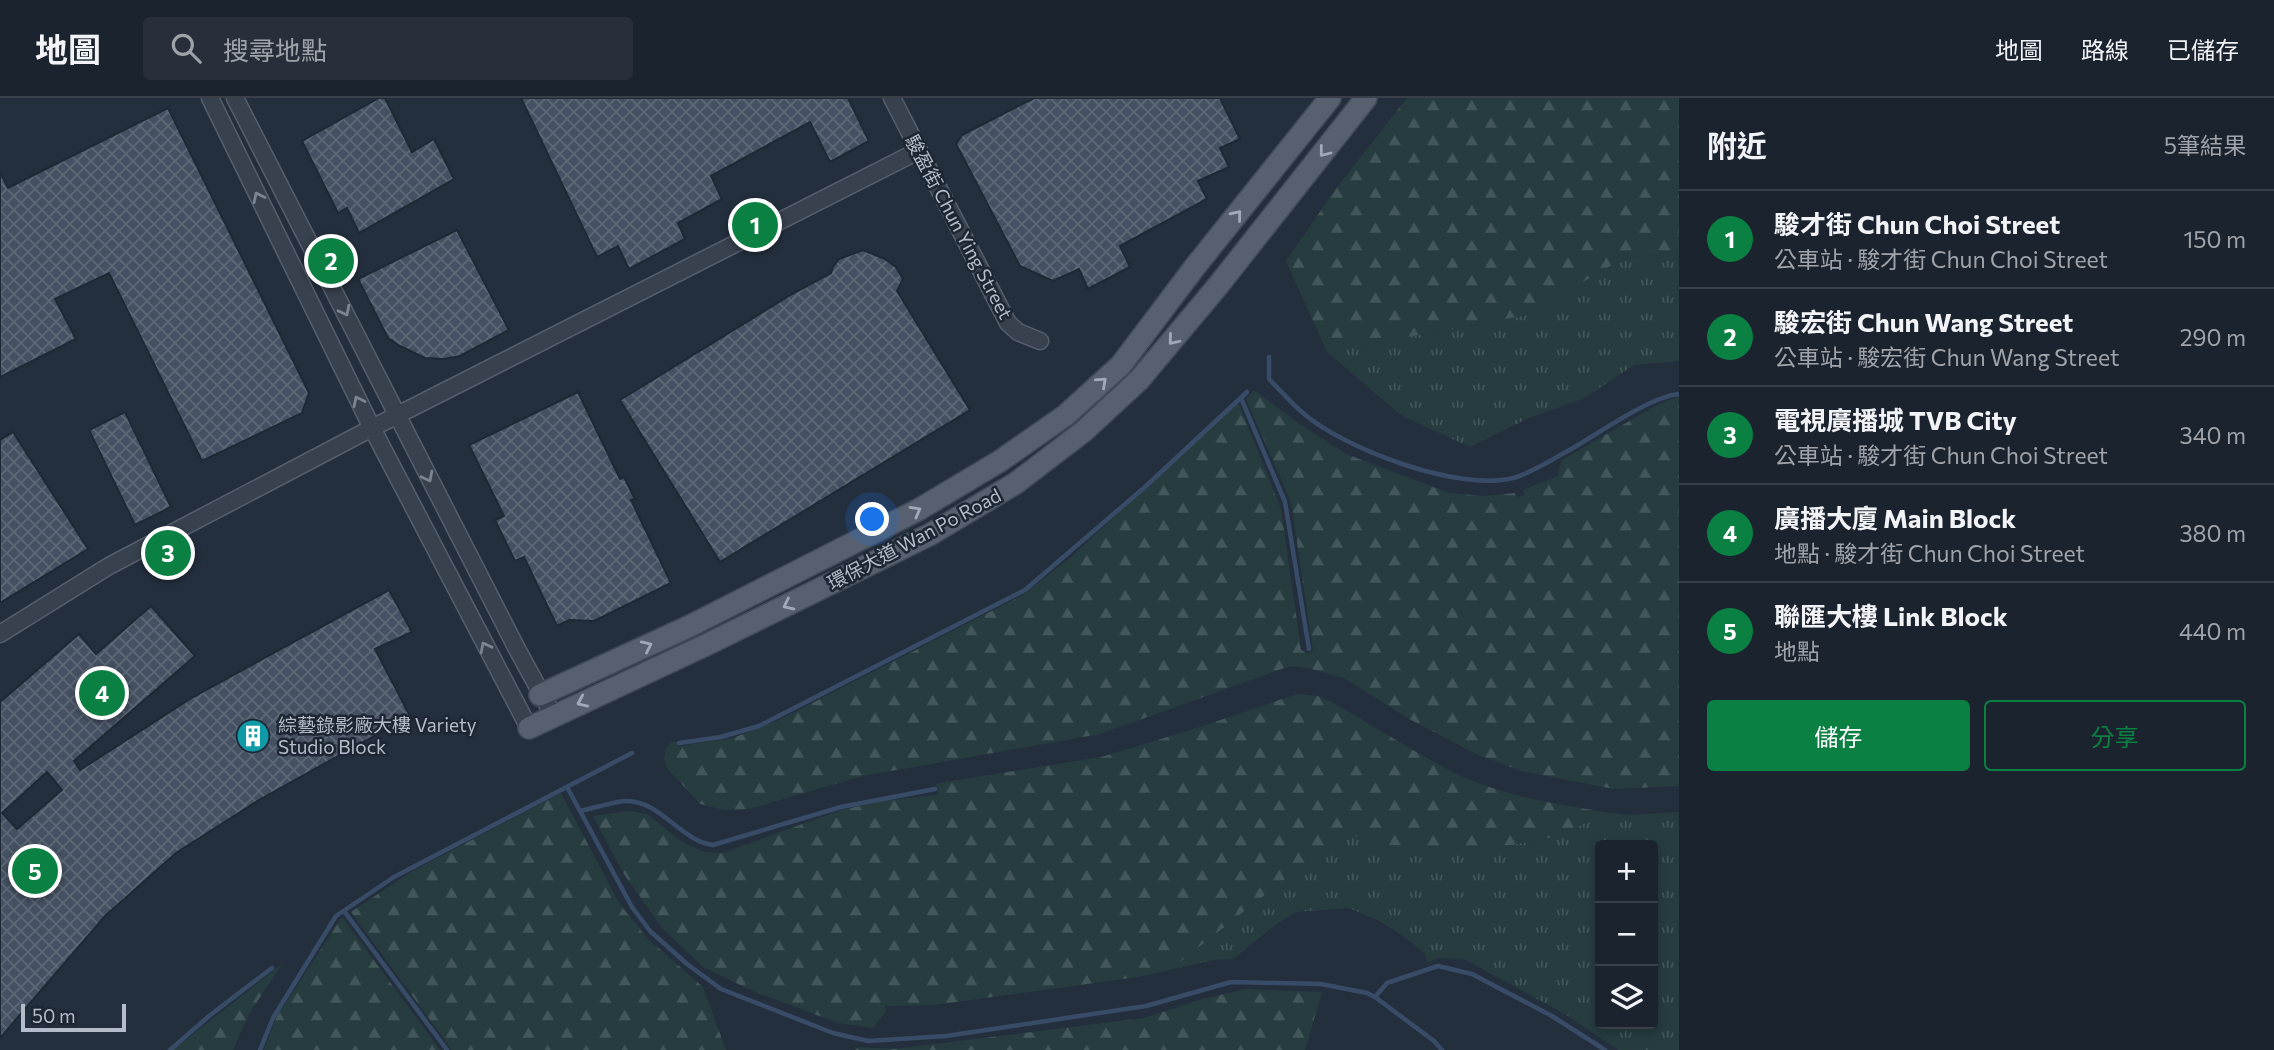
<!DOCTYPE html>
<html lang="zh-TW">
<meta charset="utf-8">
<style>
:root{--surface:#1b232e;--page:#282f3a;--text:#f1f3f6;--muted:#a0a4aa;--line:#39404a;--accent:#0b8043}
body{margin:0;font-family:Commissioner,"Noto Sans TC",sans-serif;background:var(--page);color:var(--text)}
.controls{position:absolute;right:21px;bottom:21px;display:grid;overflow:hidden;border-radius:7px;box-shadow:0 4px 10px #0003}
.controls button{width:63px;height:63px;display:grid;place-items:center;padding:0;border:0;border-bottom:2px solid var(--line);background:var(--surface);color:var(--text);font:35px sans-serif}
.scale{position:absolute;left:21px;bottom:18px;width:105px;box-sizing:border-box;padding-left:7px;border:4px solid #b4bcc9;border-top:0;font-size:19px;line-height:24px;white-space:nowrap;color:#b4bcc9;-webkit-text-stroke:5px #1d2633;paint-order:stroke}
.you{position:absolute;left:873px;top:422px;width:24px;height:24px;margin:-18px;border:5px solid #fff;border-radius:50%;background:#1a73e8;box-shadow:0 0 0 10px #1a73e833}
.badge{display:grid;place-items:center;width:46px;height:46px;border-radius:50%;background:var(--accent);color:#fff;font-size:23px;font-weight:700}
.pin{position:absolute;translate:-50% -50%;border:4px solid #fff;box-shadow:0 2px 7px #0006}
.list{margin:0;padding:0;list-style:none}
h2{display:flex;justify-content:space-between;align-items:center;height:91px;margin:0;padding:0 28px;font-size:30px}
h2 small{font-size:23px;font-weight:400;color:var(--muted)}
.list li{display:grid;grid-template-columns:46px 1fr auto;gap:21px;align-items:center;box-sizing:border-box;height:98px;padding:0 28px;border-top:2px solid var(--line)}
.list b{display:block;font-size:26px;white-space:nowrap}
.list p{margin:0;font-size:23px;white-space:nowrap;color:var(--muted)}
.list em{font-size:23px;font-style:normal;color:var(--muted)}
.actions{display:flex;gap:14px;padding:21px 28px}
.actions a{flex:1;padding:16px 0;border:2px solid var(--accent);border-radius:7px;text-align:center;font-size:24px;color:var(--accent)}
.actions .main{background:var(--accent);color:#fff}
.icon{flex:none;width:38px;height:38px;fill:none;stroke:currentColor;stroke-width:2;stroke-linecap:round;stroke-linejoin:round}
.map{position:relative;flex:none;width:1679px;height:952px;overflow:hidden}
header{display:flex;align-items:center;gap:42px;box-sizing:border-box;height:98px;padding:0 35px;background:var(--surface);border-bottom:2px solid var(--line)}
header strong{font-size:33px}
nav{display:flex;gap:38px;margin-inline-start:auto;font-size:24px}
.search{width:490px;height:63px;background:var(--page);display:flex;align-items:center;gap:18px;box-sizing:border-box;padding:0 24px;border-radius:7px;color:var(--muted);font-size:26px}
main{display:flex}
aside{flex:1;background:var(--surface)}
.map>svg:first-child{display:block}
.grass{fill:url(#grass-tufts);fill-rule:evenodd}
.forest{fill:url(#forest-firs)}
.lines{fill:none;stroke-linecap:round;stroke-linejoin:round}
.stream{stroke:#394c67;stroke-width:4.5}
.building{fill:url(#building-cross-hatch);stroke:#1f2835;stroke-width:2;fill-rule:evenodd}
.minor-casing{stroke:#565f6c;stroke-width:19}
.major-casing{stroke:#414a57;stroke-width:24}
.minor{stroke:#38414e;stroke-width:16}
.major{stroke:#56606e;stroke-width:21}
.oneway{stroke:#a1aab7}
.oneway2{stroke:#7c8592}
.labels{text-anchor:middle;stroke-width:5;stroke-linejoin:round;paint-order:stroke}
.street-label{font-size:19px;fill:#b4bcc9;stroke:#1d2633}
.poi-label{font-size:19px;fill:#b4bcc9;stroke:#1d2633;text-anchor:start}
</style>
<header>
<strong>地圖</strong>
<div class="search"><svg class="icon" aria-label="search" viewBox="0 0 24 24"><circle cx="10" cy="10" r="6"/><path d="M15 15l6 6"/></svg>搜尋地點</div>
<nav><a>地圖</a><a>路線</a><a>已儲存</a></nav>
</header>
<main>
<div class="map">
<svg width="1679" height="952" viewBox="0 0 1679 952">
<defs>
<pattern id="grass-tufts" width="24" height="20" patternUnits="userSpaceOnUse" patternTransform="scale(1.75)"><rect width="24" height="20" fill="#263c3f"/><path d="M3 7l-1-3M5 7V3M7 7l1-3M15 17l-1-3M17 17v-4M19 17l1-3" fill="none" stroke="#435659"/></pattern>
<pattern id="forest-firs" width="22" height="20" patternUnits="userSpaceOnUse" patternTransform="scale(1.75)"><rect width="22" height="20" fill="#263c3f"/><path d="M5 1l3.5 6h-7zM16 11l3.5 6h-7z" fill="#435659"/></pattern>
<pattern id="building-cross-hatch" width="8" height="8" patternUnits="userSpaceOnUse" patternTransform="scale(1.75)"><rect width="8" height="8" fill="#455162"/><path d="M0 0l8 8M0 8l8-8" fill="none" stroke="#5d6877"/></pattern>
</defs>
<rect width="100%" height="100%" fill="#242f3e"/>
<g class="grass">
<polygon points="1679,156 1679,263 1634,267 1583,301 1529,320 1470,349 1402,318 1327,254 1527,217 1625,159"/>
<path d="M 1679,714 L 1679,952 L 1619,952 L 1563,915 L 1464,861 L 1437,860 L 1428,865 L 1424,855 L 1402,837 L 1381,824 L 1349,810 L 1296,814 L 1278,825 L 1233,861 L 1213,862 L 1170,872 L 1300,769 L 1332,748 L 1354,738 L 1384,746 L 1497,750 L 1553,739 L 1609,715 L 1630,717 ZM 1600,747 L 1653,747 L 1653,926 L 1600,926 Z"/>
</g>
<g class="forest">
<polygon points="1407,0 1679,0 1679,156 1625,159 1528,217 1327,254 1286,163 1335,92"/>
<polygon points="1254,292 1298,325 1346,356 1449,395 1485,398 1515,395 1517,400 1524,397 1523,392 1558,378 1562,362 1657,307 1679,298 1679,688 1614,691 1521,673 1476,656 1411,622 1344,580 1308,570 1290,568 1100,636 863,678 749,711 724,712 700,706 668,671 664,661 666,651 671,644 678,644 680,648 733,640 777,623 1023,497 1071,459 1238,304 1281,411 1301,552 1309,556 1313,552 1291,404 1246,301"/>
<path d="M 1297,596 L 1318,598 L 1332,604 C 1372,627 1412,653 1453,674 C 1502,698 1556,706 1609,715 L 1553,739 L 1497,750 L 1437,751 L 1384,746 L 1354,738 L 1332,748 L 1300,769 L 1170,872 L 1138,879 L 934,907 L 885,908 L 886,913 L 873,930 L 838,925 L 753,893 L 703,869 L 662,830 L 624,776 L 593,718 L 630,713 L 647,716 L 682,744 L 705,754 L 723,755 L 838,713 L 881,703 L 938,697 L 936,687 L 939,685 L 1101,659 L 1197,630 Z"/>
<polygon points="561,695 619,805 647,840 703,889 726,952 452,952 351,814 411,774"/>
<polygon points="342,819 440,952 264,952 276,920"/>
<polygon points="282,866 249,916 233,952 173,952"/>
<polygon points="1246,891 1322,894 1305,952 855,952 859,949 895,951 1144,920 1202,901"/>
</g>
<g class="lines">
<g class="stream">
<path d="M 1269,259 L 1269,281 C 1280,292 1291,305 1303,315 C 1344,351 1459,394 1513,380 C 1529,376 1551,362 1566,354 C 1594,339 1650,298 1679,296"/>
<polyline points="1241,300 1285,404 1309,551"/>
<polyline points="679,645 721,639 759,628 1025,492 1145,389 1247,294"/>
<polyline points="567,689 632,809 650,833 687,866 721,891 833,935 868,943 946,938 1146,908 1231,884 1321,886 1367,895 1375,899 1434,943 1442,952"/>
<path d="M 580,713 C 594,710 610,705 624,703 C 653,701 673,730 697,742 C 702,745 708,746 713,747 L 841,709 L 935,691"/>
<polyline points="344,813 447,952"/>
<polyline points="1375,899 1387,885 1438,868 1472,876 1552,918 1605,952"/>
<polyline points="170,952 209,918 272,870"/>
<polyline points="260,952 273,920 336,818 394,779 632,655"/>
</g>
</g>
<g class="building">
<polygon points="379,0 385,0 412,54 434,41 454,81 359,135 347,110 338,115 302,43"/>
<polygon points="521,0 848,0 869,43 830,64 810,24 711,78 722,101 678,125 685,141 629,171 618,148 597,159"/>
<polygon points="1034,0 1220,0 1240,41 1220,50 1229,69 1198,83 1207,101 1120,148 1130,169 1088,191 1079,171 1053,183 1020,168 956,46 962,37"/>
<polygon points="168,10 309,295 302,315 202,363 109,175 55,201 76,241 0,279 0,74 8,90"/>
<polygon points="457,132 509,232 460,258 444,261 425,260 400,248 388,240 358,181"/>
<polygon points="863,152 885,161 896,169 903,181 897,193 970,312 720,464 620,302 792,196 831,175 833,169 839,161"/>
<polygon points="578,294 620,381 624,379 635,401 631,402 671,485 594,523 569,522 557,528 524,459 515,463 495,422 504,418 469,347"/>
<polygon points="125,314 171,409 135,427 89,332"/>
<polygon points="13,334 88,451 0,505 0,342"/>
<path d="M 389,492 L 412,534 L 375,551 L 410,618 L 259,702 L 176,755 L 105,818 L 0,940 L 0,604 L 79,536 L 96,556 L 151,508 L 195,558 L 74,663 L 80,672 L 193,599 ZM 47,674 L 62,692 L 17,731 L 2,715 Z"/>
</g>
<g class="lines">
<defs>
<g id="minor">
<polyline points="210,0 372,330 529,630"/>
<polyline points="235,0 517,551 553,617"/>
<polyline points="892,0 1008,225 1018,234 1040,243"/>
<polyline points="0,536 109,468 372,330 918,53"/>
</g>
<g id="major">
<polyline points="540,597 690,528 918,412 1000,363 1066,317 1121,267 1194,170 1330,0"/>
<polyline points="529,630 710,545 931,436 1016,385 1084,333 1139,282 1217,189 1366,0"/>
</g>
</defs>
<use href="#minor" class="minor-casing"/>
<use href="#major" class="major-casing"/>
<use href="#minor" class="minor"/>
<use href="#major" class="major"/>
</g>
<defs><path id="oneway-chevron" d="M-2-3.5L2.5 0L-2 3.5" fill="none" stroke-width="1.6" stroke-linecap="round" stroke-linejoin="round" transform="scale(1.75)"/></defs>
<g class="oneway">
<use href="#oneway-chevron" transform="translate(1324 54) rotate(128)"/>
<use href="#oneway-chevron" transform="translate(1237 117) rotate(-51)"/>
<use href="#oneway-chevron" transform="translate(1173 242) rotate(130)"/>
<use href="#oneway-chevron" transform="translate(1102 284) rotate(-42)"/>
<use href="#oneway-chevron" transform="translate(916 413) rotate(-29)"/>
<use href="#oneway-chevron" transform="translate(788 507) rotate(154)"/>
<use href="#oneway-chevron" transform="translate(647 548) rotate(-25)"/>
<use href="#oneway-chevron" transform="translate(582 604) rotate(156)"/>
</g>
<g class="oneway2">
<use href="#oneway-chevron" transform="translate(258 99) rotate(-116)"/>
<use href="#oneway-chevron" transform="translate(345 213) rotate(63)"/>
<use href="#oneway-chevron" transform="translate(358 303) rotate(-116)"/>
<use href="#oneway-chevron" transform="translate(428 379) rotate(63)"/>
<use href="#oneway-chevron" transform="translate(485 549) rotate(-117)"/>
</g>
<defs>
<symbol id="building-disc" viewBox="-11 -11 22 22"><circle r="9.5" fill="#0f9aa8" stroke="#1d2633"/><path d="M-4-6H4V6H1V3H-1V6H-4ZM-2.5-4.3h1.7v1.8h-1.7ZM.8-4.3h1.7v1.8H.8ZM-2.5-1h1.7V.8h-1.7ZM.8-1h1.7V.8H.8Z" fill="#fff"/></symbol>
</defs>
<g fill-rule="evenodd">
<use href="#building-disc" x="234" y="619" width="38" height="38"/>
</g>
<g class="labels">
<g class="street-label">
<text transform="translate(959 129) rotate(62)" y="7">駿盈街 Chun Ying Street</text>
<text transform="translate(914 441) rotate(-28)" y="7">環保大道 Wan Po Road</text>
</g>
<g class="poi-label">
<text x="278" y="634">綜藝錄影廠大樓 Variety<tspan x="278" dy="22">Studio Block</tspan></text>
</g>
</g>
</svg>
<div class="controls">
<button>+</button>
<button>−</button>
<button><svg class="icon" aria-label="layers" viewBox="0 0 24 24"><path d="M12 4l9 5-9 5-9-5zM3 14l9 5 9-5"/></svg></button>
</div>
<div class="scale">50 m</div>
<div class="you"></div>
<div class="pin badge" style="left:755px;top:127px">1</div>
<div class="pin badge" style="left:331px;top:163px">2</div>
<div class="pin badge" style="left:168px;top:455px">3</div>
<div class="pin badge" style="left:102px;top:595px">4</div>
<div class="pin badge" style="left:35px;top:773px">5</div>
</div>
<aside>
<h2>附近<small>5筆結果</small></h2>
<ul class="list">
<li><span class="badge">1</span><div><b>駿才街 Chun Choi Street</b><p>公車站 · 駿才街 Chun Choi Street</p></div><em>150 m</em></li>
<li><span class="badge">2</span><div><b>駿宏街 Chun Wang Street</b><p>公車站 · 駿宏街 Chun Wang Street</p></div><em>290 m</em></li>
<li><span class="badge">3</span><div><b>電視廣播城 TVB City</b><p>公車站 · 駿才街 Chun Choi Street</p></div><em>340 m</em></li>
<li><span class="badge">4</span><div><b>廣播大廈 Main Block</b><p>地點 · 駿才街 Chun Choi Street</p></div><em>380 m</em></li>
<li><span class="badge">5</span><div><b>聯匯大樓 Link Block</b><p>地點</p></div><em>440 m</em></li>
</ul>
<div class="actions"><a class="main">儲存</a><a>分享</a></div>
</aside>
</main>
